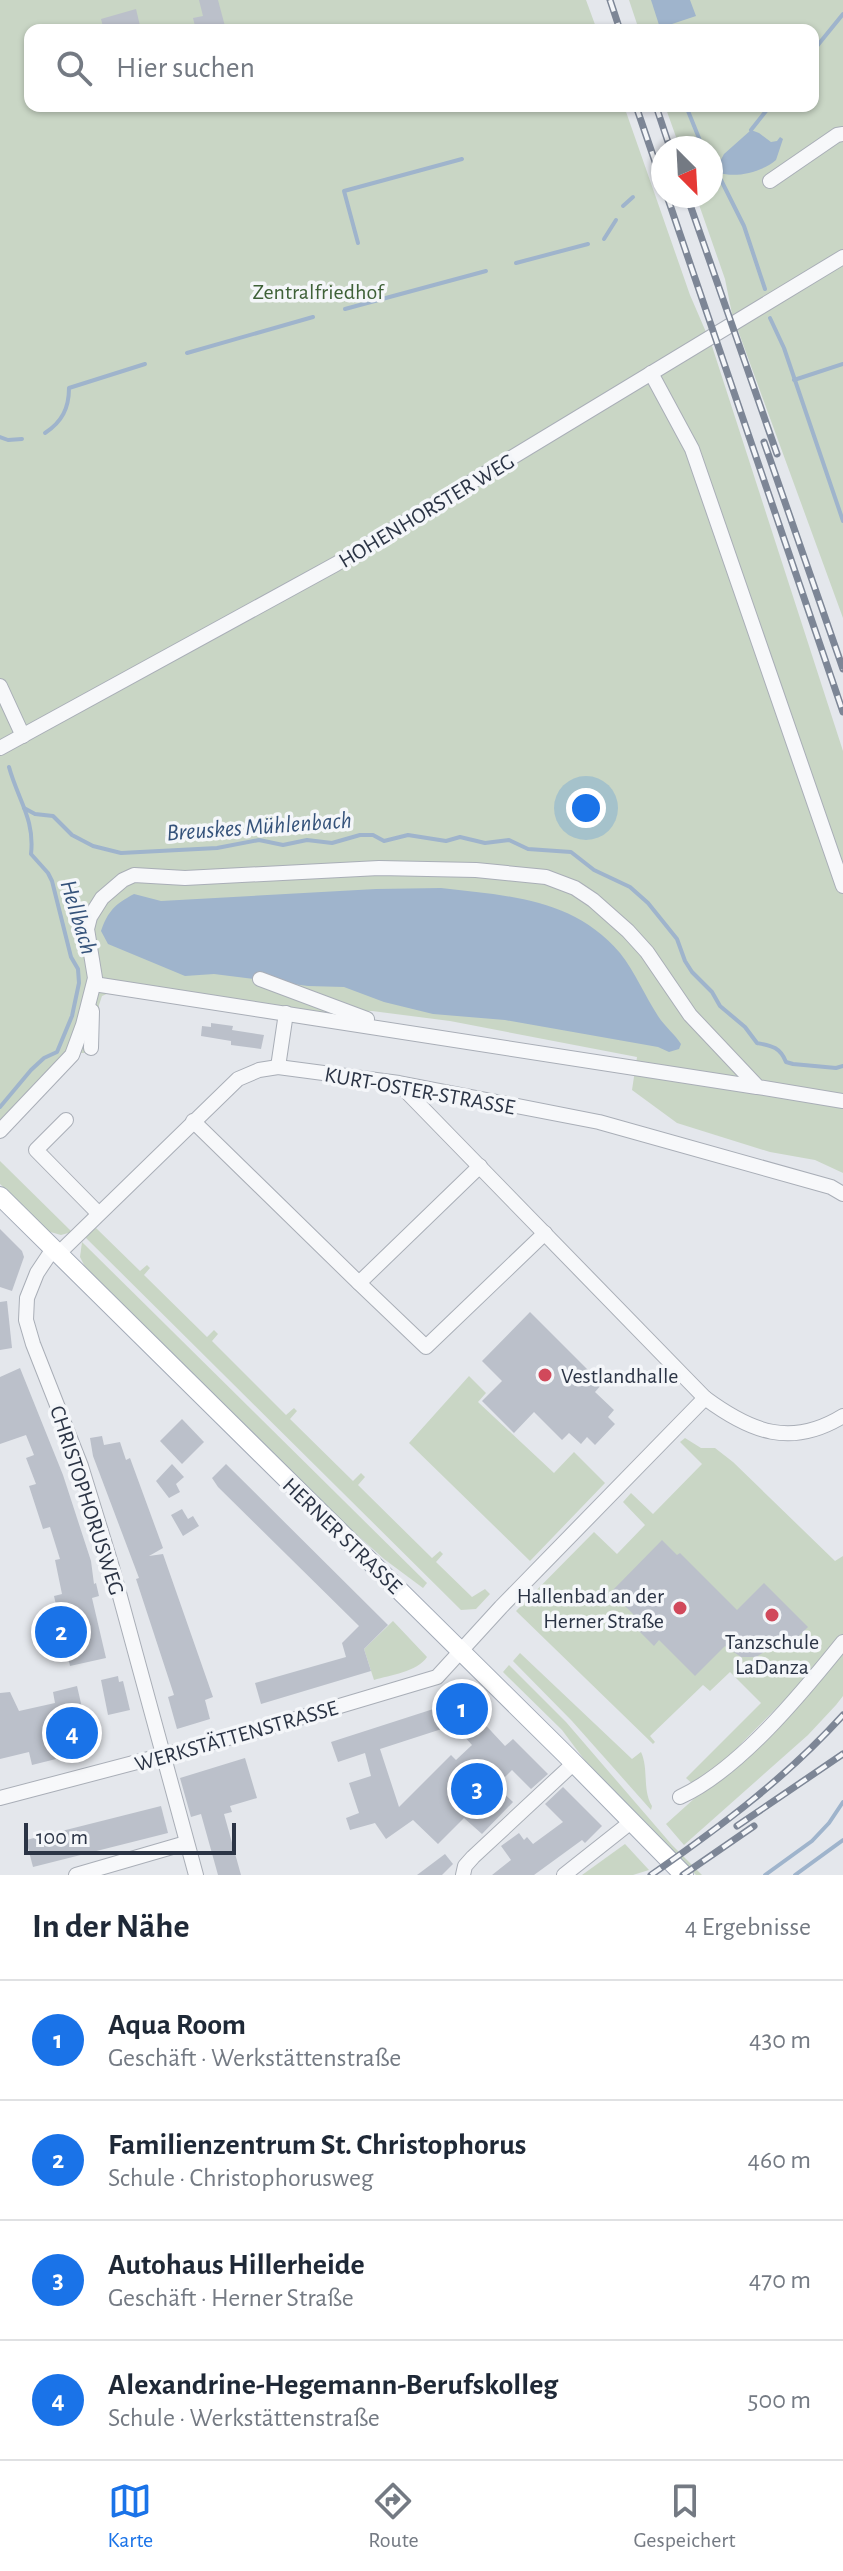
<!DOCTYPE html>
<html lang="de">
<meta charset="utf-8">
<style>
:root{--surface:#fff;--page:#f6f6f7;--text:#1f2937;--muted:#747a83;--line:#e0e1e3;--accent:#1a73e8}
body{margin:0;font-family:"Alegreya Sans",sans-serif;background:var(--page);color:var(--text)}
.compass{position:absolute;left:651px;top:136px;width:72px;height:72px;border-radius:50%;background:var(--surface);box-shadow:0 2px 6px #0004;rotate:156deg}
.scale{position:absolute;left:24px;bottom:20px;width:212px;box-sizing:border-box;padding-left:8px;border:4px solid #2b3445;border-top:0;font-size:22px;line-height:28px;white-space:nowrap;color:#2b3445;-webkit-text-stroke:6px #f4f6f9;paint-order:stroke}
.you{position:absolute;left:586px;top:808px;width:28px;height:28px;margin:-20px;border:6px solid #fff;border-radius:50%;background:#1a73e8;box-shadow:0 0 0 12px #1a73e833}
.badge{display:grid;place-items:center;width:52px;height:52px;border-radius:50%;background:var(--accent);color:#fff;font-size:26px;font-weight:700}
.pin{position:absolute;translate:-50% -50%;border:4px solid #fff;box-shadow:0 2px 8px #0006}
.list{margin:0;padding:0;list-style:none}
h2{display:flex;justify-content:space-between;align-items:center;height:104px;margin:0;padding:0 32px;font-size:34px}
h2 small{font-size:26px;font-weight:400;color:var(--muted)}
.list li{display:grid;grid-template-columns:52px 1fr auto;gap:24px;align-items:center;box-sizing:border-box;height:120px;padding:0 32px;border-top:2px solid var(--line)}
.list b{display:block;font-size:30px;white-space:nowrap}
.list p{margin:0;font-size:26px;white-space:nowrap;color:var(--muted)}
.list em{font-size:26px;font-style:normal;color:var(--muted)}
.icon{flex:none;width:44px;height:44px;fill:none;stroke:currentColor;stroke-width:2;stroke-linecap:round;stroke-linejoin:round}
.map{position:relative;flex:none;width:843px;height:1875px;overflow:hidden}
.search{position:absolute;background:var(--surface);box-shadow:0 2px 6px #0004;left:24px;right:24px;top:24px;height:88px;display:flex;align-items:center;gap:20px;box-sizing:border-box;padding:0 28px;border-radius:16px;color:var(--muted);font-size:30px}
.sheet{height:584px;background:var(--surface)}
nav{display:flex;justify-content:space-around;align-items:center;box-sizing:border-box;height:112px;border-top:2px solid var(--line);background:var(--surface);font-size:22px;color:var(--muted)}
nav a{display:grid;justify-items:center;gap:4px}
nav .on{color:var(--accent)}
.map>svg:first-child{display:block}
.green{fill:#c9d6c5}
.water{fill:#9fb4cc}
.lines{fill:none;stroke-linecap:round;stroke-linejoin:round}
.stream{stroke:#9fb4cc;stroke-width:4}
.building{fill:#bbc0ca;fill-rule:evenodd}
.minor-casing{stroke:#a9aeb7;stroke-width:16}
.major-casing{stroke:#a3abb8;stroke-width:20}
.minor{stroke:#f7f8fa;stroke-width:14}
.major{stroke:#fff;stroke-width:18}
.rail-casing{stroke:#7d8696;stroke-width:7}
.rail{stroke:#f4f6f9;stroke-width:4;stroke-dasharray:12;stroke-linecap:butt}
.poi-dot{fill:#d1495b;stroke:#f4f6f9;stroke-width:3}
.labels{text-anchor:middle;stroke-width:7;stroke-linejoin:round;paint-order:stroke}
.park-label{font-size:22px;fill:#3f6138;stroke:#f4f6f9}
.street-label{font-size:22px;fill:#2b3445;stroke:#f4f6f9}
.poi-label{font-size:22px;fill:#2b3445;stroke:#f4f6f9;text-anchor:start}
.water-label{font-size:24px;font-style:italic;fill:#34527a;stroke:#f4f6f9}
</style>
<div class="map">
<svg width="843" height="1875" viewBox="0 0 843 1875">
<rect width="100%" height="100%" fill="#e4e7ec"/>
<g class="green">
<polygon points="0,0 586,0 597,30 30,30 30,106 624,106 690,295 712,346 843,751 843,1173 815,1160 770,1152 677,1123 632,1090 637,1057 450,1021 372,1011 260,1014 109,993 102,996 99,1005 96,1053 79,1053 0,1137"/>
<polygon points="629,0 843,0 843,618 732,314 725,279 696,196 711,196 711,148 680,148 665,106 813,106 813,30 639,30"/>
<polygon points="0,1161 72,1232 61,1235 47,1231 0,1184"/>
<polygon points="96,1228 140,1271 147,1265 150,1268 144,1275 207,1337 214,1330 218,1334 212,1341 286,1415 294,1408 297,1411 290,1419 353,1481 361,1473 365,1477 358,1485 432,1558 440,1551 443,1554 436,1562 472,1597 485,1589 490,1594 476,1609 461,1610 85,1237"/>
<polygon points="82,1242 427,1583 423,1588 384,1559 325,1506 86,1269 80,1257"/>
<polygon points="469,1376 486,1393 478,1402 554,1473 574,1452 605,1483 530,1561 409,1443"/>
<polygon points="685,1438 701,1448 715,1448 733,1462 835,1561 843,1556 843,1636 822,1662 697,1788 686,1778 761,1703 730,1672 710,1691 703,1685 650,1736 655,1742 653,1744 516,1611 594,1532 617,1554 645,1525 623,1502 631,1493 653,1514 702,1464 680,1442"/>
<path d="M 393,1621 L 427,1657 C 417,1672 390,1675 374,1680 L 364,1649 Z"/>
<polygon points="843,1650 843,1696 836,1705 808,1735 684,1845 666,1824 795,1708"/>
<path d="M 520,1653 L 632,1759 L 641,1752 C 649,1769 642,1790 652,1806 L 651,1810 L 572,1721 L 513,1661 Z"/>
<polygon points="509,1665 566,1722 672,1845 702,1875 696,1875 598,1778 562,1730 503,1672"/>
<polygon points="625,1844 649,1870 633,1875 582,1875"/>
</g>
<g class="water">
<polygon points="651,0 690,0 696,16 660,28"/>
<path d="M 751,130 L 759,133 L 771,142 L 777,141 L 780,137 L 783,139 L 776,160 C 762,172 737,178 719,173 L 717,167 L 724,154 Z"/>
<path d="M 441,888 C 509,896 573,898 620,953 C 635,972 645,996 658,1016 C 665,1027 675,1034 681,1044 L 679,1049 L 669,1052 L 658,1047 L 505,1020 L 433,1014 L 384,1002 L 344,987 L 308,986 L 214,974 L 185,976 L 108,944 L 101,931 C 108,911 115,904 134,894 L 161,901 L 376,889 Z"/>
</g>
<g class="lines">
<g class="stream">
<polyline points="813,51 843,14"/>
<polyline points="686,106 703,148"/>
<polyline points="751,130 770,106"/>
<polyline points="711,160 744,226 765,289"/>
<polyline points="623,206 633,197"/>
<polyline points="604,239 616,220"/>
<polyline points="358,243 344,191 462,159"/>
<polyline points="516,263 588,244"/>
<polyline points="345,309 486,271"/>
<polyline points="770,318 784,348 843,521"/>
<polyline points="187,353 313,317"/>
<polyline points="794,380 843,364"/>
<path d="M 45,433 C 62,422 69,408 69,388 L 145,364"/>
<polyline points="0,437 8,440 22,439"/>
<path d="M 24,808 L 35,814 L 53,816 L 72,835 L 93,846 L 121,853 L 217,848 L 259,840 L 283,845 L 307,840 L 332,843 L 360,835 L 373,835 L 384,841 L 408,835 L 446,841 L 460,837 L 485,843 L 509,840 L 528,849 L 571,852 L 594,870 L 630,887 L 648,903 L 677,939 L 685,961 L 692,972 L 712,992 L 720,1006 L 745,1027 L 757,1043 C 772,1046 780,1047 786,1062 L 793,1064 L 836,1068 L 843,1066"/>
<path d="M 0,1107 L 31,1070 L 44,1058 L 57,1052 L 72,1016 L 79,983 L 78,969 L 71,957 L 52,881 L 48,873 L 31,854 C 35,819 18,800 9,767"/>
<polyline points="765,1875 812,1841 829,1823 843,1802"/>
<polyline points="795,1875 843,1840"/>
</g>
</g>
<g class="building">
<polygon points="199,0 218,0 226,30 196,30 193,18 203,16"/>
<polygon points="136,9 141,30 104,30 101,19"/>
<polygon points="211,1023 233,1026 232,1030 264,1035 261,1049 231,1045 231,1041 201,1036 202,1026 211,1027"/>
<polygon points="0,1229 22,1251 24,1257 12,1291 0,1287"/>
<polygon points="7,1301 12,1348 0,1350 0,1302"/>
<polygon points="530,1312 602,1384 595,1392 614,1410 608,1417 615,1424 595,1445 587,1437 581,1444 569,1433 562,1440 534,1412 514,1433 482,1401 502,1381 482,1361"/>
<polygon points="20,1368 63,1475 91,1561 94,1584 96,1583 99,1596 92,1598 106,1658 70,1666 54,1596 62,1594 55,1560 60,1559 50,1527 43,1529 29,1486 36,1484 26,1458 34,1455 26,1435 0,1444 0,1377"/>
<polygon points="182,1419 204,1442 182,1464 160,1441"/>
<polygon points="102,1436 104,1445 120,1442 126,1460 130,1458 163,1548 149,1556 163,1554 213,1697 205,1700 210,1719 177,1729 168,1697 174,1695 136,1579 139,1578 93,1456 90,1438"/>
<polygon points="172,1464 184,1477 176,1484 180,1492 169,1498 156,1481"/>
<polygon points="226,1464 388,1625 364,1649 371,1671 261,1704 255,1683 346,1657 342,1643 359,1626 218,1487 212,1478"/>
<polygon points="182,1509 188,1519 193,1516 199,1526 183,1536 171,1515"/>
<polygon points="662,1540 677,1555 680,1553 737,1610 764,1583 808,1627 791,1644 786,1640 780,1647 777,1644 756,1657 741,1657 725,1646 695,1676 659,1640 654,1646 639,1631 643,1624 611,1592"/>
<polygon points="118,1676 119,1682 123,1681 130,1710 108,1715 101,1680"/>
<polygon points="77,1686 89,1738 53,1746 56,1759 32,1765 29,1752 0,1759 0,1693 10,1692 19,1711 55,1703 53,1692"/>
<path d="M 463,1690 L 486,1712 L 479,1718 L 505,1746 L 513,1739 L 548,1774 L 531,1789 L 512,1770 L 496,1786 L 513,1802 L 482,1834 L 464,1818 L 438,1844 L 413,1820 L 386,1839 L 375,1823 L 350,1830 L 346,1818 L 359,1813 L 349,1783 L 371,1776 L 365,1753 L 338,1762 L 331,1742 L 452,1703 L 450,1695 ZM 454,1725 L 472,1745 L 456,1760 L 451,1755 L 399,1807 L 380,1749 Z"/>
<polygon points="245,1758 257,1798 230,1806 232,1812 224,1814 241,1875 218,1875 201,1814 191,1817 180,1778"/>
<polygon points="563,1787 602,1826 585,1843 582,1840 534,1875 492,1875 511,1860 501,1846 519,1833 524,1840 527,1837 533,1844 563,1822 545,1804"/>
<polygon points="161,1806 168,1833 33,1867 26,1840"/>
<polygon points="445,1854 453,1864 442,1875 417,1875"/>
</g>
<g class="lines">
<defs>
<g id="minor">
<polyline points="770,181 837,135 843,134"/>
<polyline points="651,373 692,449 843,886"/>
<polyline points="0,686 23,736"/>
<polyline points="0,748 336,564 843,257"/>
<polyline points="260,979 367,1019"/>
<polyline points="94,984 757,1087"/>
<polyline points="91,1048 92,1011"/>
<polyline points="278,1067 286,1013"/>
<polyline points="399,1084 705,1398"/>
<polyline points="66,1120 36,1150 98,1213"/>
<polyline points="193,1121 359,1283"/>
<polyline points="0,1131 72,1055 83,1025 95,978 87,929 90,917 102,898 123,880 134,875 185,878 379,868 476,870 546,877 575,888 593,900 628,931 647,952 690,1015 758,1087 843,1101"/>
<polyline points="480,1166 359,1283 426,1347 545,1233"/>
<polyline points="53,1249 37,1273 27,1298 26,1320 33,1344 81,1466 112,1567 196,1875"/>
<polyline points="58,1254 238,1079 259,1070 278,1067 399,1083 599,1122 831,1187 843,1194"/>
<path d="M 680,1797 C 739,1770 802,1693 843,1642"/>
<path d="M 0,1798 L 259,1730 L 437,1677 L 501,1607 L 705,1398 C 751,1432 791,1448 843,1416"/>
<polyline points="76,1875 186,1843"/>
<polyline points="463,1875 465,1866 473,1857 574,1763"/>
<polyline points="564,1875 631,1822"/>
</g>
<polyline id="major" points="0,1196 568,1757 684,1875"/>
</defs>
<use href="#minor" class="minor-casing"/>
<use href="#major" class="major-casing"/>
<use href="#minor" class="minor"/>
<use href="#major" class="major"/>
<defs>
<g id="rail">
<polyline points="610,0 620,30"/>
<polyline points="636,106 663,185"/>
<polyline points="656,106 670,148"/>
<polyline points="667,196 843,712"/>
<polyline points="687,196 777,454"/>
<polyline points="764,442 843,669"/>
<polyline points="737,1826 843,1754"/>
<path d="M 651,1875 C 720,1827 786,1778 843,1715"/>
<polyline points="683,1875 754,1826"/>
</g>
</defs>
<use href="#rail" class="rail-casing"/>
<use href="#rail" class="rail"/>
</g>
<g class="poi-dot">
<circle cx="545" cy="1375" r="8"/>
<circle cx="680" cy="1608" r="8"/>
<circle cx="772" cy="1615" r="8"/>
</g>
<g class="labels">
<g class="park-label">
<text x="318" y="299">Zentralfriedhof</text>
</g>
<g class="street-label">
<text transform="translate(426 510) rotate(-31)" y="8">HOHENHORSTER WEG</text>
<text transform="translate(420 1090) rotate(10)" y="8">KURT-OSTER-STRASSE</text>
<text transform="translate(88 1500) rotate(72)" y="8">CHRISTOPHORUSWEG</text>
<text transform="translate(343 1535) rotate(44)" y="8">HERNER STRASSE</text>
<text transform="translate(236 1735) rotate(-16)" y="8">WERKSTÄTTENSTRASSE</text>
</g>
<g class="poi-label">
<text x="561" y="1383">Vestlandhalle</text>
<text x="664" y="1603" text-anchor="end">Hallenbad an der<tspan x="664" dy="25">Herner Straße</tspan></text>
<text x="772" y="1649" text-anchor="middle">Tanzschule<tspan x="772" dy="25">LaDanza</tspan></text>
</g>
<g class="water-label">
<text transform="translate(259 826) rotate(-4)" y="8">Breuskes Mühlenbach</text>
<text transform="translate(79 917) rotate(73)" y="8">Hellbach</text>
</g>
</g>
</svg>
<svg class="compass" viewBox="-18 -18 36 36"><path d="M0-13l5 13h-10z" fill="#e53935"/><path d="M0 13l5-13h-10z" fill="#747a83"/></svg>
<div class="scale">100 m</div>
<div class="you"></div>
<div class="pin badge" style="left:462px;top:1709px">1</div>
<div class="pin badge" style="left:61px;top:1632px">2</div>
<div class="pin badge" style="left:477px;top:1789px">3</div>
<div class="pin badge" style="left:72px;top:1733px">4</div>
<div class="search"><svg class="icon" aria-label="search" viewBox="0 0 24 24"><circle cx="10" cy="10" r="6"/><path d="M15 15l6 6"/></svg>Hier suchen</div>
</div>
<section class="sheet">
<h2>In der Nähe<small>4 Ergebnisse</small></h2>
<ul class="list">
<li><span class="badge">1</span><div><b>Aqua Room</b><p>Geschäft · Werkstättenstraße</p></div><em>430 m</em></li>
<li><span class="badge">2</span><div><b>Familienzentrum St. Christophorus</b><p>Schule · Christophorusweg</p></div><em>460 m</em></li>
<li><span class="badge">3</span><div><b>Autohaus Hillerheide</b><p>Geschäft · Herner Straße</p></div><em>470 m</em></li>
<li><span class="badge">4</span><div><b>Alexandrine-Hegemann-Berufskolleg</b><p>Schule · Werkstättenstraße</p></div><em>500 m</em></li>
</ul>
</section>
<nav>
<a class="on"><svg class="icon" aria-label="map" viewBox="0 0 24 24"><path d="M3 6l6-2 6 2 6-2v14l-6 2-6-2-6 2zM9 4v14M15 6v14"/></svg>Karte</a>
<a><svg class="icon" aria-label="directions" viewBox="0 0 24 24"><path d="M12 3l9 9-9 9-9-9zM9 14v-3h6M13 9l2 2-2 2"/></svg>Route</a>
<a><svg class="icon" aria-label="saved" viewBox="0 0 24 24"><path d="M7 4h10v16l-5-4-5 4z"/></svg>Gespeichert</a>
</nav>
